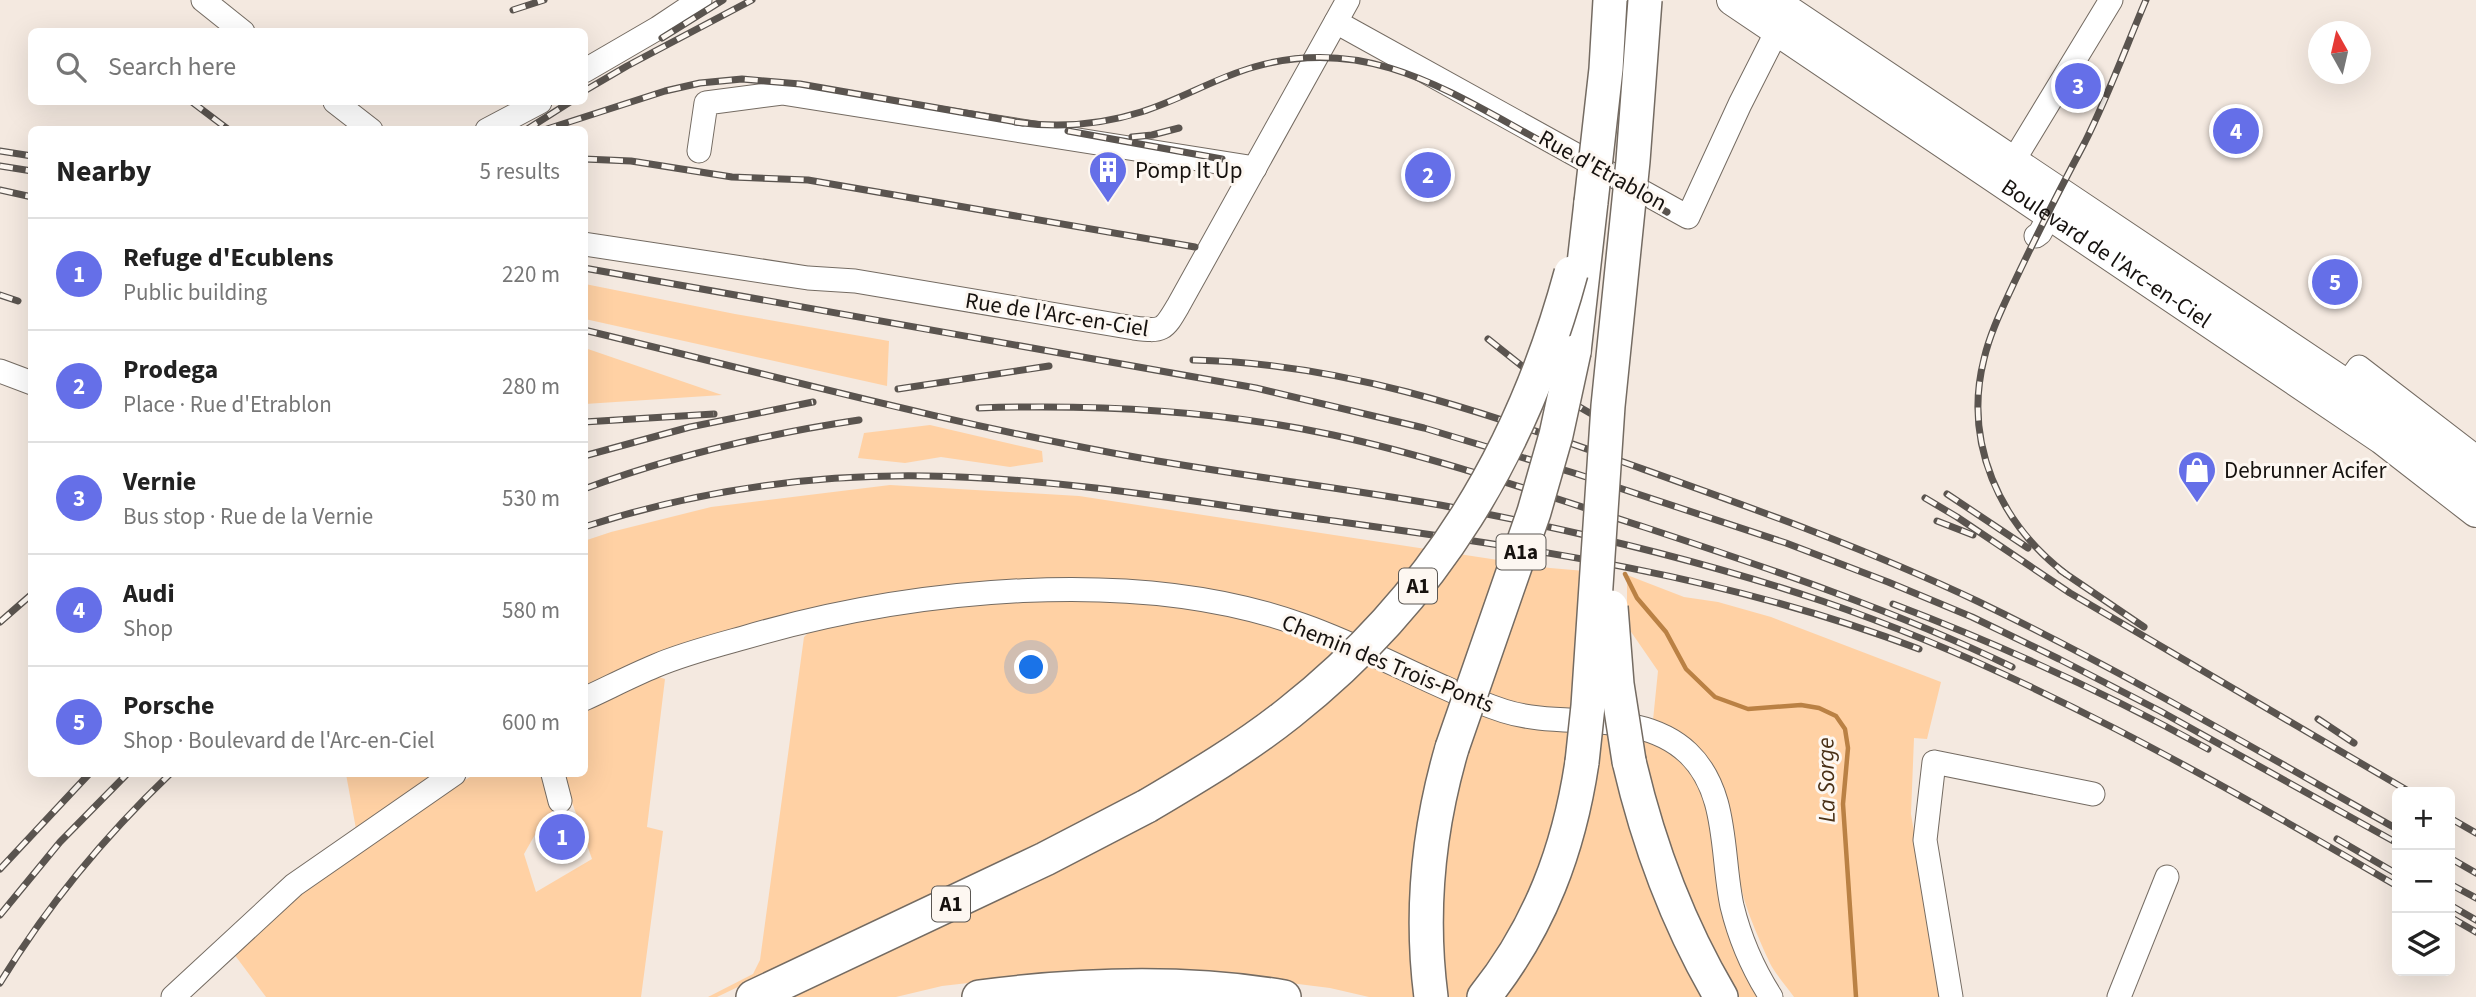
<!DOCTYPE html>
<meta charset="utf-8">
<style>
:root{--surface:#fff;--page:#f6f6f6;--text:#222;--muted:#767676;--line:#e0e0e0;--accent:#656fe8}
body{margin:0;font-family:"Source Sans 3",sans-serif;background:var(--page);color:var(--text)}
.controls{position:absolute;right:21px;bottom:21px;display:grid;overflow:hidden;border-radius:10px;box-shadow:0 7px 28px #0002}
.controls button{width:63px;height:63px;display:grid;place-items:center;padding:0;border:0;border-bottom:2px solid var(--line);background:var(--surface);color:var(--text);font:35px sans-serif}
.compass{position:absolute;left:2308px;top:21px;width:63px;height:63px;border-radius:50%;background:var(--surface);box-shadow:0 7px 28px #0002;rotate:352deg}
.you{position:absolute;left:1032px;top:668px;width:24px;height:24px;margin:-18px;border:5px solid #fff;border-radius:50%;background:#1a73e8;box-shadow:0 0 0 10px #1a73e833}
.badge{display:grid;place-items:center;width:46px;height:46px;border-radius:50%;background:var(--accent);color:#fff;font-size:23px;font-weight:700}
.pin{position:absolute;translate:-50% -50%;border:4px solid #fff;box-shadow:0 2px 7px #0006}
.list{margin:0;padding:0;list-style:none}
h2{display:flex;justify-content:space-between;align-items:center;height:91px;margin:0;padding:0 28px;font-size:30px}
h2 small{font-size:23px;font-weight:400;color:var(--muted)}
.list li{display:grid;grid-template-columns:46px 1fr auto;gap:21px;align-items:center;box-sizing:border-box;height:112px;padding:0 28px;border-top:2px solid var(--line)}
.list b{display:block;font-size:26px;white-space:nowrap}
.list p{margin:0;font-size:23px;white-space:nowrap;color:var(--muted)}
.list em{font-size:23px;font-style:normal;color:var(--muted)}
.icon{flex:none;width:38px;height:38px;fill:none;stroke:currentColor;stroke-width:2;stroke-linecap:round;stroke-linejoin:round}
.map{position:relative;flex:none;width:2476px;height:997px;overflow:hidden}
.search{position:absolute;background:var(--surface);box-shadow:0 7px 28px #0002;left:28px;top:28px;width:560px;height:77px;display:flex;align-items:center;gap:18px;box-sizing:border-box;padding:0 24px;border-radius:10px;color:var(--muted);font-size:26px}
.panel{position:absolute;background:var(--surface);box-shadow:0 7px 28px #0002;left:28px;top:126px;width:560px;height:651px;border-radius:10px}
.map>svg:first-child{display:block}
.green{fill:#ffd1a4}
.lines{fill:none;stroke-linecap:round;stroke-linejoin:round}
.stream{stroke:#ba8144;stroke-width:4.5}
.minor-casing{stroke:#746b62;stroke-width:25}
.major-casing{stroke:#746b62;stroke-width:32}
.highway-casing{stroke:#746b62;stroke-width:36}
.minor{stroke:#fff;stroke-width:23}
.major{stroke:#fff;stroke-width:30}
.highway{stroke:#fff;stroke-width:33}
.rail-casing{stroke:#5a544f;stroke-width:7}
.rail{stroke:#fdf7f1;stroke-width:4.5;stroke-dasharray:13;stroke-linecap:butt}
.highway-bridge-casing{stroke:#746b62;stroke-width:36;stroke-linecap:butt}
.highway-bridge{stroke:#fff;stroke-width:33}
.labels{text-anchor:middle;stroke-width:6;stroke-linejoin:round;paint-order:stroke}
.shield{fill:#fdf7f1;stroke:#5b5753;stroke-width:2}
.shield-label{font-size:21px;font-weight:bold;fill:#16120f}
.poi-label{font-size:23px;fill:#16120f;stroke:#fdf7f1;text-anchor:start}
.street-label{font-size:23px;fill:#16120f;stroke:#fdf7f1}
.water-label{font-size:24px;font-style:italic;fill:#493016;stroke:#fdf7f1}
</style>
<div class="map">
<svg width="2476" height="997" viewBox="0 0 2476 997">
<rect width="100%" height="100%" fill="#f4e9e0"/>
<g class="green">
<polygon points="585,284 735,314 889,341 887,386 585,319"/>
<polygon points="585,348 722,395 585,404"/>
<polygon points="930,425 1042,451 1043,462 1010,467 941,457 905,463 858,458 864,433"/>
<polygon points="890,485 1079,496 1550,568 1585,571 1577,714 1519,708 1346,632 1004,582 585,687 584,541 611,532 711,507"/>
<path d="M 1627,575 L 1684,597 L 1718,602 L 1771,617 L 1941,682 L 1927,739 L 1914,738 L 1911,814 L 1941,997 L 1794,997 C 1787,987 1778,977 1772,967 C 1763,949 1746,910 1742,891 C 1724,816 1738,756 1653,720 L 1658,671 L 1627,626 Z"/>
<path d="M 1066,598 L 1178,602 L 1345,646 C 1323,666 1301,689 1277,706 C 1103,826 906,905 717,997 L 708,997 L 753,974 L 760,960 L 804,637 L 816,625 L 876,613 Z"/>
<polygon points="1367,658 1576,728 1548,864 1470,997 1369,997 1330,988 1200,972 1064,972 942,986 896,997 774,997 1006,890"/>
<polygon points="655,676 665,679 647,827 663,831 641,997 266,997 234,954 299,895 437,797 475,774 548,774 556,799 550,818 541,824 524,854 536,892 592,859 562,774 584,774 585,712"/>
<path d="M 1599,732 L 1615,733 L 1709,997 L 1504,997 C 1523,965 1544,933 1561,899 C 1585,852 1597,785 1599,732 Z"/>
<polygon points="1635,735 1673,751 1705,791 1760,997 1737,997 1699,927 1672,863"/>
<polygon points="346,774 436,774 356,829"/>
</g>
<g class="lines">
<polyline class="stream" points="1625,574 1637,598 1666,632 1686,669 1715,697 1748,709 1801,705 1819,708 1836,716 1845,729 1848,748 1843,804 1856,997"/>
<defs>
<g id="minor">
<polyline points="203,0 243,32"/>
<polyline points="1336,22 1688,217 1740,104 1777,31"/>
<polyline points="584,71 658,28 700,0"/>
<polyline points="335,102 371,130"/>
<polyline points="487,130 540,102"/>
<polyline points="699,151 706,103 782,93 1255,168"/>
<polyline points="2006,173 2111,0"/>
<polyline points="2036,236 2040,233 2049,216"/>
<path d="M 584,244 L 808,278 L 855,281 L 1134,328 C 1163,332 1164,330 1178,306 L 1348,0"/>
<polyline points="0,371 32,383"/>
<polyline points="2346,385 2359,367 2476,457"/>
<path d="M 584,699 C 608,688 631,676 655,666 C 683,654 714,646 743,638 C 910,589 1135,565 1302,625 C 1371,649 1435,688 1504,711 C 1563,730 1639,707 1688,753 C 1729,792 1721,855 1732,906 C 1740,939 1753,969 1771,997"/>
<polyline points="553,774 560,801"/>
<polyline points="173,997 294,885 454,774"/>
<polyline points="1951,997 1925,840 1934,762 2093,794"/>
<polyline points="2119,997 2167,877"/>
</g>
<g id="major">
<path id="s1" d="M 1732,0 L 2382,439 L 2476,512"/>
<polyline points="1772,0 2405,424 2476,480"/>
</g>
<g id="highway">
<polyline points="1574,352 1591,202"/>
<path d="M 1629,761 C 1648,843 1678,924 1721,997"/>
<polyline points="753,997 1045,859 1147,806"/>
<path d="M 979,997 C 1080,984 1184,980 1284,997"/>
<path d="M 1431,997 C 1420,912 1428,830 1452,748"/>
<path d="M 1484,997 C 1540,927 1569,849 1582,762"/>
</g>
</defs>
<use href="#minor" class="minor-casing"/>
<use href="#major" class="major-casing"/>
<use href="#highway" class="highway-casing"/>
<use href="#minor" class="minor"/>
<use href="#major" class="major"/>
<use href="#highway" class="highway"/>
<defs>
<g id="rail">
<polyline points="513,10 544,0"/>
<polyline points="662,38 723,0"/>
<polyline points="586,90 627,66 752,0"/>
<polyline points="192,102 229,130"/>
<path d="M 1015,122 C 1057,128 1100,125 1141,112 C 1180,100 1215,78 1254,67 C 1361,36 1439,85 1528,134 C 1575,160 1621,186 1667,212"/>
<polyline points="526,130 570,102"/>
<polyline points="544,130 665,91 700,83 742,79 800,84 1023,123"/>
<polyline points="1068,131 1222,159"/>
<polyline points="1132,137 1152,135 1179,128"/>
<polyline points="0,151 32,156"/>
<polyline points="584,159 631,161 732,177 808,180 1195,247"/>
<polyline points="0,166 32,171"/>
<polyline points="0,190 32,197"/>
<polyline points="584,268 1256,388 1424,428 1574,473 1786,543 1888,582 1972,617 2059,659 2160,711 2397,843"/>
<polyline points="0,295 18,301"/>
<path d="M 584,330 C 771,375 957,426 1146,459 C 1244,476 1342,488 1440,505 C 1569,529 1697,559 1822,601 C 2024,670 2213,779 2397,886"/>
<polyline points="1488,339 1557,394 1614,427"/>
<path d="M 1193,360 C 1340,363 1475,409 1612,458 C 1735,502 1859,545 1977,601 C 2121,670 2258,751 2397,829"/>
<polyline points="898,389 1049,366"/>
<path d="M 979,408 C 1098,404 1216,410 1333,435 C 1439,458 1541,494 1644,527 C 1768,568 1894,610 2012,667"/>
<polyline points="584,422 714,414"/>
<polyline points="584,456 690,427 813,402"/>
<path d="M 584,489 C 673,456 765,434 859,420"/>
<polyline points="1947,494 2028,548"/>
<polyline points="1925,498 1957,517 2070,593 2410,792"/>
<polyline points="1937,521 1973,535"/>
<path d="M 584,527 C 695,491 811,474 927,476 C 1063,478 1199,503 1334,521 C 1535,549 1728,576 1919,649"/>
<polyline points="2060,570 2144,627"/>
<path d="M 2066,574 C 1999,523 1963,442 1984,359 C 1990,333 2002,309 2013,285 C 2036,236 2060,189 2085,142 C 2108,96 2126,47 2146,0"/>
<path d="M 1893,604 C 2001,645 2106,693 2208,749"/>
<polyline points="0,622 32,594"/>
<polyline points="2318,719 2354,743"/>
<polyline points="2450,818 2476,833"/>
<polyline points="2337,839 2397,874"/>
<polyline points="2450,858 2476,873"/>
<polyline points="0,869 89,774"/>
<polyline points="2450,884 2476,898"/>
<polyline points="2450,905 2476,920"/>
<polyline points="0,915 60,842 127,774"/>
<polyline points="2450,917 2476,932"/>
<path d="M 0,983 C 47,906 105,836 170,774"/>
</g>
</defs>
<use href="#rail" class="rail-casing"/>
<use href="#rail" class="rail"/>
<defs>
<g id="highway-bridge">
<polyline points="1591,202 1606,69 1610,0"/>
<polyline points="1611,607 1617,684 1629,761"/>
<polyline points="1452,748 1534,512 1556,435 1574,352"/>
<polyline points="1582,762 1588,706 1608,406 1633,161 1645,0"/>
<path d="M 1147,806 C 1196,777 1245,748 1289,713 C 1435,598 1523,450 1571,273"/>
</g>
</defs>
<use href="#highway-bridge" class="highway-bridge-casing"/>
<use href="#highway-bridge" class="highway-bridge"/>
</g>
<defs>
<symbol id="building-pin" viewBox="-11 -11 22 30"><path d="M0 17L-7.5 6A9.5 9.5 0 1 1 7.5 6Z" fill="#656fe8" stroke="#fdf7f1"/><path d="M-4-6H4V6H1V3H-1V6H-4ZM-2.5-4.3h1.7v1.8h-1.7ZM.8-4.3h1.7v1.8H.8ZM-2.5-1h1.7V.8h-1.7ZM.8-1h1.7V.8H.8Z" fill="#fff"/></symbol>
<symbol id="shop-pin" viewBox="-11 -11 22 30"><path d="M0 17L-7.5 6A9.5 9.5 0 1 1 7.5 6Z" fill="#656fe8" stroke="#fdf7f1"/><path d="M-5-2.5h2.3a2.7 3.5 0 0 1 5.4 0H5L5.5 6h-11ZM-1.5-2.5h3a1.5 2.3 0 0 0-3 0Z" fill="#fff"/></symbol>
</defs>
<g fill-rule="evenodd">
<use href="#building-pin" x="1086" y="148" width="44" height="60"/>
<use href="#shop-pin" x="2175" y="448" width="44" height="60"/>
</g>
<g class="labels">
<g class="shield">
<rect x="1496.5" y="534.5" width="49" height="35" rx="5"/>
<rect x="1399" y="568.5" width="38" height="35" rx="5"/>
<rect x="932" y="886.5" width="38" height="35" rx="5"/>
</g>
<g class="shield-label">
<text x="1521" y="559">A1a</text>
<text x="1418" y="593">A1</text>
<text x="951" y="911">A1</text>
</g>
<g class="poi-label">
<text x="1135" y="178">Pomp It Up</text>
<text x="2224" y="478">Debrunner Acifer</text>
</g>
<g class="street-label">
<text transform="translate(1603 170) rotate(29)" y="8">Rue d'Etrablon</text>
<text dy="8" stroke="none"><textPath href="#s1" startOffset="452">Boulevard de l'Arc-en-Ciel</textPath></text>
<text transform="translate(1057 314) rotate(9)" y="8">Rue de l'Arc-en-Ciel</text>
<text transform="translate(1388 663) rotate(22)" y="8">Chemin des Trois-Ponts</text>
</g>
<g class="water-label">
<text transform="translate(1826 780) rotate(-91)" y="8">La Sorge</text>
</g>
</g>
</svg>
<div class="controls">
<button>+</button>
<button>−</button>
<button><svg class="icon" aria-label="layers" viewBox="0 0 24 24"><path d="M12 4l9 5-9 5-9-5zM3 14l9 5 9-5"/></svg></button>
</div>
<svg class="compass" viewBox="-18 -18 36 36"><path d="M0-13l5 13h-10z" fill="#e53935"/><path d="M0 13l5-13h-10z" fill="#767676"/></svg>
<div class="you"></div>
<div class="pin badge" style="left:562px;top:837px">1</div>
<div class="pin badge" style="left:1428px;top:175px">2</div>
<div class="pin badge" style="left:2078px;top:86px">3</div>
<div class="pin badge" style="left:2236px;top:131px">4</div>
<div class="pin badge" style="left:2335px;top:282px">5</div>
<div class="search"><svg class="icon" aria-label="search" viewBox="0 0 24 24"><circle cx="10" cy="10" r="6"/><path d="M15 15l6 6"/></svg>Search here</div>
<section class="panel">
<h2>Nearby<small>5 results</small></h2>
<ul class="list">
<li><span class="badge">1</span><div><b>Refuge d'Ecublens</b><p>Public building</p></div><em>220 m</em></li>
<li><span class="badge">2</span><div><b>Prodega</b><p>Place · Rue d'Etrablon</p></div><em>280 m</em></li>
<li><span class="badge">3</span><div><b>Vernie</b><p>Bus stop · Rue de la Vernie</p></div><em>530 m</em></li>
<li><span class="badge">4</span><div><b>Audi</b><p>Shop</p></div><em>580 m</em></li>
<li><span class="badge">5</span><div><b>Porsche</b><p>Shop · Boulevard de l'Arc-en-Ciel</p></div><em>600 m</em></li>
</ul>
</section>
</div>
